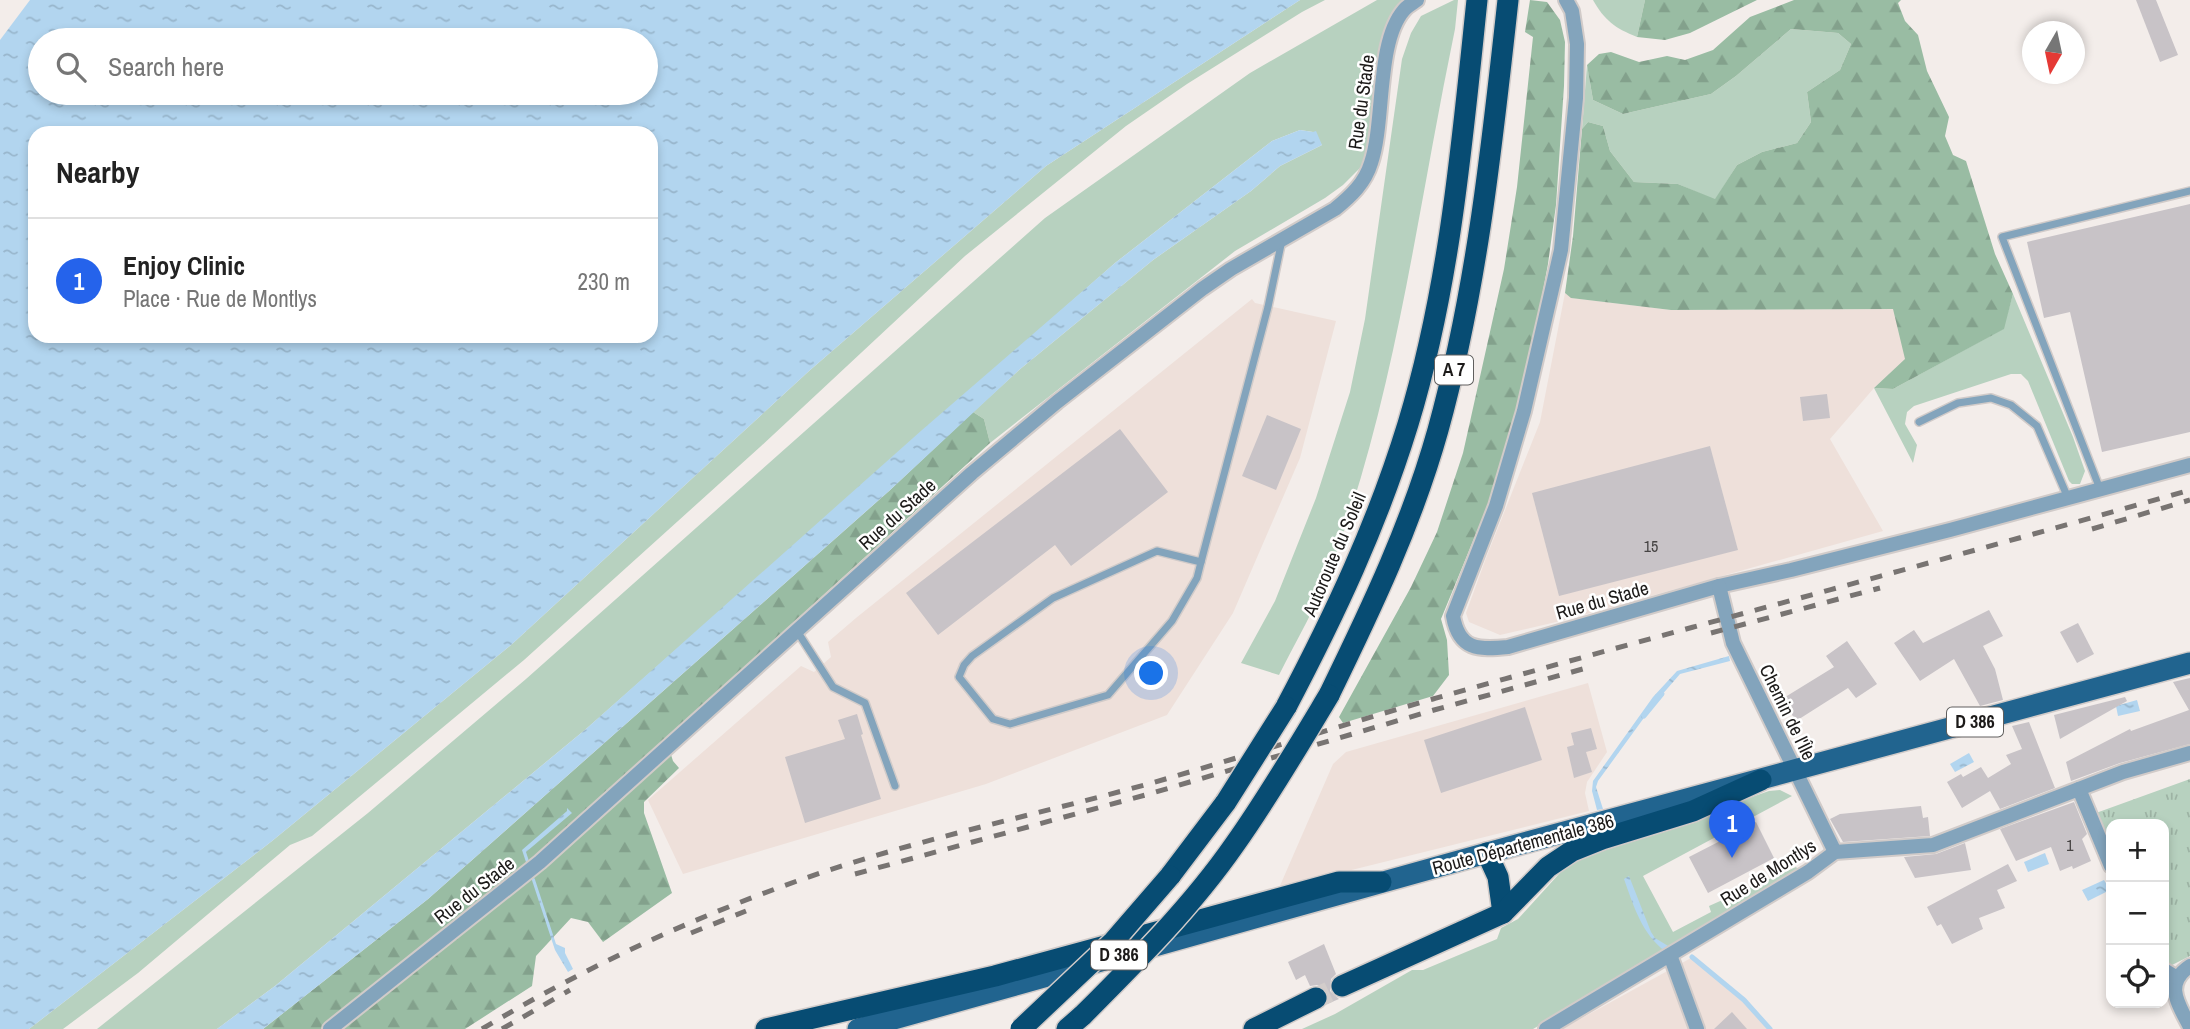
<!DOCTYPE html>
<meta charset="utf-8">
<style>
:root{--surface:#fff;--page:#f2f2f2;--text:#222;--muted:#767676;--line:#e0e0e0;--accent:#2563eb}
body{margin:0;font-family:"Archivo Narrow",sans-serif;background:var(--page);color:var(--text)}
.controls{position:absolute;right:21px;bottom:21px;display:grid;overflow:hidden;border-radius:14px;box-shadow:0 4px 10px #0003}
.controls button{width:63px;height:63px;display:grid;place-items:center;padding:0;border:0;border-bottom:2px solid var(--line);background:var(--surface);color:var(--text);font:35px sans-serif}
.compass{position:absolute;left:2022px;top:21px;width:63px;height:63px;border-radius:50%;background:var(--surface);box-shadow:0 4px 10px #0003;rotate:189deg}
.you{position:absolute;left:1152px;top:674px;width:24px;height:24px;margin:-18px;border:5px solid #fff;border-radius:50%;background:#1a73e8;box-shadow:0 0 0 10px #1a73e833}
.badge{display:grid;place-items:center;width:46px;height:46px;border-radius:50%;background:var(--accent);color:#fff;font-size:23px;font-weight:700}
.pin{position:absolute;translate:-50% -58px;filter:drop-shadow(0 2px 4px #0008)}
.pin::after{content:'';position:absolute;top:37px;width:24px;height:21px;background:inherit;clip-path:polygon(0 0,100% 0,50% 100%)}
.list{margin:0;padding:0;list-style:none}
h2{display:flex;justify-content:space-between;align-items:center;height:91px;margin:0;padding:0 28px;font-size:30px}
h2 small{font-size:23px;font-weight:400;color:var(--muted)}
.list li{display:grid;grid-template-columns:46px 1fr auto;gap:21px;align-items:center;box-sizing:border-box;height:126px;padding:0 28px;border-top:2px solid var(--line)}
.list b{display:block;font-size:26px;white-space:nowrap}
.list p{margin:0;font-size:23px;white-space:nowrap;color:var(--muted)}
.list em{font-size:23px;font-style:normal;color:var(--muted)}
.icon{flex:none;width:38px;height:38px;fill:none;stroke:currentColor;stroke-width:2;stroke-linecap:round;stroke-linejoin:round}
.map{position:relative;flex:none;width:2190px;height:1029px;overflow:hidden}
.search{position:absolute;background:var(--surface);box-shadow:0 4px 10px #0003;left:28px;top:28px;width:630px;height:77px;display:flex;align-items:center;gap:18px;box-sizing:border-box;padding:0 24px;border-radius:38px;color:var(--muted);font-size:26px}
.panel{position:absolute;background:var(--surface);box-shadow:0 4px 10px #0003;left:28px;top:126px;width:630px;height:217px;border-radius:21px}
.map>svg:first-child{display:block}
.built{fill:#eee0da}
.green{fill:#b7d1bf}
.forest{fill:url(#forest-firs)}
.park{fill:url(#park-tufts)}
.water{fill:url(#water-ripples);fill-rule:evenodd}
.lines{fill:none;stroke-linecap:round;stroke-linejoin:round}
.stream{stroke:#b2d5ef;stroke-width:5}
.building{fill:#c8c3c7}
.highway-tunnel{stroke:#d3cdcb;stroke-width:21;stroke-dasharray:21 10;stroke-linecap:butt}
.lane-casing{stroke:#d1cbc9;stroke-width:10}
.street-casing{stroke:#d1cbc9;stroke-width:18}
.primary-casing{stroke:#d1cbc9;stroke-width:24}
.highway-casing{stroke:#d1cbc9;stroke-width:24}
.lane{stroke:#83a4bc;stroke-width:7}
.street{stroke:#83a4bc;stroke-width:14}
.primary{stroke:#21648f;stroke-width:21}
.highway{stroke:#074c73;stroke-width:21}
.rail{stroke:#787472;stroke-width:5;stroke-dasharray:12 12;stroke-linecap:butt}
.highway-bridge-casing{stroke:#d1cbc9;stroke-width:24;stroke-linecap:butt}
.highway-bridge{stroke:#074c73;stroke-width:21}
.labels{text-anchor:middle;stroke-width:5;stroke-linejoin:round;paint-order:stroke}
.number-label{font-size:16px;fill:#474444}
.shield{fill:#fff;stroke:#605f5e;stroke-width:2}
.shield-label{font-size:18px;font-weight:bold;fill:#1c1a19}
.street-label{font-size:19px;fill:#1c1a19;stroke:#fff}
</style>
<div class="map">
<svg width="2190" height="1029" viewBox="0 0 2190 1029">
<defs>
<pattern id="forest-firs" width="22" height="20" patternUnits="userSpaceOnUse" patternTransform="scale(1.75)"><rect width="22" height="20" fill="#99bca3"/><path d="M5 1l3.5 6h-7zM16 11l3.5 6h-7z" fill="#83a18c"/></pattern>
<pattern id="park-tufts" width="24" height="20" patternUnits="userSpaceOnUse" patternTransform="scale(1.75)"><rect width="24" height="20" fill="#b7d1bf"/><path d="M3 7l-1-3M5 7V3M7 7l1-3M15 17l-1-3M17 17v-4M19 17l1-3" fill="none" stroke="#9db3a4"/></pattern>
<pattern id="water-ripples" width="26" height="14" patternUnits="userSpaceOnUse" patternTransform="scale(1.75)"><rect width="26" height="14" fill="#b2d5ef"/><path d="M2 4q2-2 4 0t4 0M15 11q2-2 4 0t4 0" fill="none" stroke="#98b6cc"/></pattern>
</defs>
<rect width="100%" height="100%" fill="#f3edea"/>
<g class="built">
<polygon points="1565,293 1572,298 1671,310 1894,309 1906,359 1874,388 1830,439 1883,531 1569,619 1500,635 1469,622 1466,613 1486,558 1540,422"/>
<polygon points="1252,299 1255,303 1336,321 1300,458 1233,613 1167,715 986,784 683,874 648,800 801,666 814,672 831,657 828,642 856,618"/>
<polygon points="1588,683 1607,752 1587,782 1585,793 1589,811 1279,888 1333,764 1346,752"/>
<polygon points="1691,958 1748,1006 1767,1029 1562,1029"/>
</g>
<g class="green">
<polygon points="1300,0 1325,0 1302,12 1187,84 1126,126 965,256 760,447 524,660 312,836 290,845 138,973 63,1029 29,1029 272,841 511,645 809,371 1046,166"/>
<polygon points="1377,0 1406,0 1388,23 1382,40 1369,147 1362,166 1343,185 1325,198 1235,251 990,443 984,419 973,412 1019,370 1153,260 1251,191 1280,166 1322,145 1313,132 1300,130 1272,141 1115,263 586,729 275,986 217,1029 97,1029 368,813 526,679 1045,218 1250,73"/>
<path d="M 1454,0 L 1458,0 L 1455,29 C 1417,211 1396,396 1330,570 C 1317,606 1296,641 1279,675 L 1241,663 L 1275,601 L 1316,498 L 1350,392 L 1365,319 L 1402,59 L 1411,33 L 1421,16 Z"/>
<path d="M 1593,0 L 1645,0 L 1637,37 C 1615,28 1605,21 1593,0 Z"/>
<polygon points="1791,29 1838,33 1851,44 1840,70 1807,92 1811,122 1797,143 1762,152 1737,165 1715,200 1678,184 1634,182 1610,151 1603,126 1588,122 1582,129 1587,65 1593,100 1623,114 1711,94 1736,76"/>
<polygon points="2013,294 2073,437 2085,471 2080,484 2072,484 2069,481 2028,381 2021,374 2011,374 1914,406 1907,412 1905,424 1917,445 1913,463 1874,388 1893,389 2003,329"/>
<polygon points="1780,790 1792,796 1643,876 1673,932 1711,912 1709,906 1796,867 1798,869 1673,949 1533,1029 1302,1029 1335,1014 1412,970 1423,970 1497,939 1501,928 1518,919 1568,864 1597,851 1769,791"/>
</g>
<g class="forest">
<polygon points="1530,0 1547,2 1560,20 1565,42 1564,86 1556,205 1548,264 1533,344 1507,444 1487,507 1441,619 1447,640 1449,675 1433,696 1343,723 1339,717 1411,587 1437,532 1463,453 1504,269 1517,187 1533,37 1525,32"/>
<polygon points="1645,0 1757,0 1690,33 1665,40 1637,37"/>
<polygon points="1794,0 1901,0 1898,3 1905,21 1918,35 1927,71 1949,117 1945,136 1953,155 1966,161 1995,254 2013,294 2004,329 1893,389 1874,388 1905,359 1893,309 1671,310 1571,298 1565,293 1573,236 1582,129 1588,122 1603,126 1610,151 1634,182 1678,184 1715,199 1737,165 1762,152 1797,143 1811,122 1807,92 1840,70 1851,44 1838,33 1791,29 1736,76 1711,94 1623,114 1593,100 1587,65 1599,54 1611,52 1639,62 1667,56 1685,60 1713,50 1750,17"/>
<polygon points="973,412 984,419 990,443 666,739 673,761 679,768 644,802 644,813 672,893 603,942 588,922 571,918 536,956 532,986 465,1029 263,1029 428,899 889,491"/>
</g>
<polygon class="park" points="2190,779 2190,956 2170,966 2164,963 2164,824 2111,824 2111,848 2096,813"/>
<g class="water">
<path d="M 30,0 L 1300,0 L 1046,166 L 809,371 L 511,645 L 272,841 L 29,1029 L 0,1029 L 0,40 ZM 40,40 L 646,40 L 646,93 L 40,93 ZM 651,133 L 651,336 L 35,336 L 35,133 Z"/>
<polygon points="1300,130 1313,132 1316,131 1322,145 1280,166 1251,191 1153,260 1019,370 889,491 428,899 263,1029 217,1029 275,986 586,729 922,430 1115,263 1272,141"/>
<polygon points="1729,656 1730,661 1680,674 1654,704 1598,781 1596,787 1603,809 1597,810 1592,791 1593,781 1653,697 1677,671"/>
<polygon points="2137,700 2140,711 2118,716 2116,706"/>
<polygon points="1969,753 1974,762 1955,772 1950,764"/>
<polygon points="567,808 572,813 526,852 556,944 565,948 565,953 573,969 568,972 555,950 522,850 567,811"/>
<polygon points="2045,853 2049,864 2028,872 2024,862"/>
<path d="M 1629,876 L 1651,932 L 1655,938 L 1673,949 L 1666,952 C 1642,934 1634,907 1624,879 Z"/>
<polygon points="2104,880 2110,890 2088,901 2082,890"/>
</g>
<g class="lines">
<g class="stream">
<polyline points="1644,716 1662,694"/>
<polyline points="1692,957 1744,1000 1770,1029"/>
</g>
</g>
<g class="building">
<polygon points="2136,0 2156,0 2178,55 2160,62"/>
<polygon points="2190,204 2190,432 2102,452 2070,312 2044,318 2027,242"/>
<polygon points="1827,394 1830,418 1803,421 1800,397"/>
<polygon points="1267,415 1301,429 1276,490 1242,476"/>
<polygon points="1120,429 1168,492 1071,566 1055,545 938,635 906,593"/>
<polygon points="1710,446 1738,550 1559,596 1532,493"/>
<polygon points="1989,610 2003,636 1983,646 1995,669 2003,700 1980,706 1954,659 1920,681 1894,643 1914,630 1923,643"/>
<polygon points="2078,623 2094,654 2077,663 2060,632"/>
<polygon points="1847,641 1877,684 1856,698 1848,688 1796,721 1782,699 1834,667 1826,656"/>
<polygon points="2190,678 2190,744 2120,763 2071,781 2066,762 2130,729 2131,731 2189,710 2173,682"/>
<polygon points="2125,697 2127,701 2060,739 2054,715"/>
<polygon points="1525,707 1542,760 1441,793 1424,740"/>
<polygon points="857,714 863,734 861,735 881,799 805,823 785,757 845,739 838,720"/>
<polygon points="2029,722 2055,788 2000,809 1990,791 1962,808 1947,782 1961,774 1963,777 1981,767 1988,778 2011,764 2006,755 2022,749 2012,726"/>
<polygon points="1591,728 1597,749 1586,752 1592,772 1574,778 1567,747 1574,745 1571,733"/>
<polygon points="2074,802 2087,834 2082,839 2091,861 2073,869 2072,866 2060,871 2051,847 2016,861 2000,829"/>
<polygon points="1921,806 1923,818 1928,817 1930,836 1843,842 1830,819 1840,814"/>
<polygon points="1756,822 1774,858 1708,893 1689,857 1724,839 1732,856 1742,829"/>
<polygon points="1965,843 1971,870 1915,878 1904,857 1936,854"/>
<polygon points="2008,864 2017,881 1997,890 2005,908 1979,918 1983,929 1952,944 1941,924 1937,926 1927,907"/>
<polygon points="1324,944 1336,974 1331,979 1330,991 1339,999 1327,1004 1328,993 1324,987 1317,985 1310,986 1305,975 1296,980 1288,962"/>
<polygon points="1732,1012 1747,1029 1714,1029"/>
</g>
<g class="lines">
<polyline class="highway-tunnel" points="1316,998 1329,992"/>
<defs>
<g id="lane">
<polyline points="1919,422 1958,403 1991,398 2011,405 2037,426 2068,498"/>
<polyline points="2100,489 2002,237 2190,191"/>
<polygon points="1157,551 1201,562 1197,578 1172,621 1108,695 1010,724 993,719 959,677 964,665 972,656 1053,598"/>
<polyline points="1201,562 1268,307 1282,240"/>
<polyline points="797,631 833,687 865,703 895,786"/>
</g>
<g id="street">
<path d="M 1566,0 L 1572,11 L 1577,44 L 1576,98 L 1561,250 L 1524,411 L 1496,506 L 1453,616 C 1459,650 1478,650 1508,647 L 1719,586 L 1791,570 L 1950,530 L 2190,465"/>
<polyline points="1719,586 1733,643 1835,852"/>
<polyline points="2079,789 2111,866"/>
<polyline points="1670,955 1697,1029"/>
<path d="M 2190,966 C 2163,984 2179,1005 2190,1027"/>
<polyline points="2164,970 2177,978"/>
<path d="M 330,1029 L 540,862 L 972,473 L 1057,402 L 1202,289 L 1231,269 L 1335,209 C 1351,196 1365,183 1371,163 C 1385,122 1376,42 1404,10 C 1407,6 1413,3 1417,0"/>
<polyline points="1546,1029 1808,872 1835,852 1933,845 2123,772 2190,753"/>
</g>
<polyline id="primary" points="858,1029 1487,853 2190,663"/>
<g id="highway">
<path d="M 1329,695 C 1371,609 1412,523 1438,430 C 1477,289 1492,145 1508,0"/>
<path d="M 1286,707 C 1335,614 1377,525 1408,424 C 1450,286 1462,143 1477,0"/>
<polyline points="1487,853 1498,877 1503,913"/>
<polyline points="1170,876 1226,802"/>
<polyline points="1342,986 1503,913 1548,867 1572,851 1602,839 1693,811 1761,780"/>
<polyline points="766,1029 995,976 1339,882 1381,882"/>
<polyline points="1067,1029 1083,1015"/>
<polyline points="1254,1029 1316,998"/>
</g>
</defs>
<use href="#lane" class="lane-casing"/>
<use href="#street" class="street-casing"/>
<use href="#primary" class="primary-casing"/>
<use href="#highway" class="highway-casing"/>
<use href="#lane" class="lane"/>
<use href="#street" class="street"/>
<use href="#primary" class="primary"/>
<use href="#highway" class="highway"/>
<g class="rail">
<polyline points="2092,529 2190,500"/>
<polyline points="1711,633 1880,588"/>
<polyline points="855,874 1149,794 1434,710 1590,667"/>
<polyline points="691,933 746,911"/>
<path d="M 482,1029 C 584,968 687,920 800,880 C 913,840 1032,816 1148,784 C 1243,757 1338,726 1433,699 C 1685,628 1938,562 2190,490"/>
<polyline points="502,1029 570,990"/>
</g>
<defs>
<g id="highway-bridge">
<polyline points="1226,802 1286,707"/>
<path d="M 1083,1015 C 1137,961 1192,906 1235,844 C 1269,796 1299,745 1329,695"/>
<polyline points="1021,1029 1112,943 1170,876"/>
</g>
</defs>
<use href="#highway-bridge" class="highway-bridge-casing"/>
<use href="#highway-bridge" class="highway-bridge"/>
</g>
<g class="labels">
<g class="number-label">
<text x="1651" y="552">15</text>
<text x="2070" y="851">1</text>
</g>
<g class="shield">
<rect x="1435" y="355.5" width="38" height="29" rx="5"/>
<rect x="1947" y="707.5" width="56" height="29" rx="5"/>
<rect x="1091" y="940.5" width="56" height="29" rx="5"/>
</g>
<g class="shield-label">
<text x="1454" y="376">A 7</text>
<text x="1975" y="728">D 386</text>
<text x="1119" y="961">D 386</text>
</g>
<g class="street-label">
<text transform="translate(1361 102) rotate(-82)" y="7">Rue du Stade</text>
<text transform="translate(897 514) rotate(-42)" y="7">Rue du Stade</text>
<text transform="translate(1334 554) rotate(-67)" y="7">Autoroute du Soleil</text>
<text transform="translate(1602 600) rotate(-16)" y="7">Rue du Stade</text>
<text transform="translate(1788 712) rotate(64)" y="7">Chemin de l'Île</text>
<text transform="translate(1523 844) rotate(-15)" y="7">Route Départementale 386</text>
<text transform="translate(1768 872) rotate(-32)" y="7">Rue de Montlys</text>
<text transform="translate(474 890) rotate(-38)" y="7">Rue du Stade</text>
</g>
</g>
</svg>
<div class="controls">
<button>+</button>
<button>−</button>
<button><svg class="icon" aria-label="locate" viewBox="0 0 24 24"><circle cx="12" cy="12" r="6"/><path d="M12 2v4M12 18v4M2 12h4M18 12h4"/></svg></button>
</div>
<svg class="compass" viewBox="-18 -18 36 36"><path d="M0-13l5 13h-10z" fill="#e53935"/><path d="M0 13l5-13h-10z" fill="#767676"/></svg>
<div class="you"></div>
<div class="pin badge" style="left:1732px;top:858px">1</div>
<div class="search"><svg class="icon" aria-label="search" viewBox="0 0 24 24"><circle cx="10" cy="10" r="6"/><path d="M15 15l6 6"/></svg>Search here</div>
<section class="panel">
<h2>Nearby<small></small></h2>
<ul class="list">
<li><span class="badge">1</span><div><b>Enjoy Clinic</b><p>Place · Rue de Montlys</p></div><em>230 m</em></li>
</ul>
</section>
</div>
